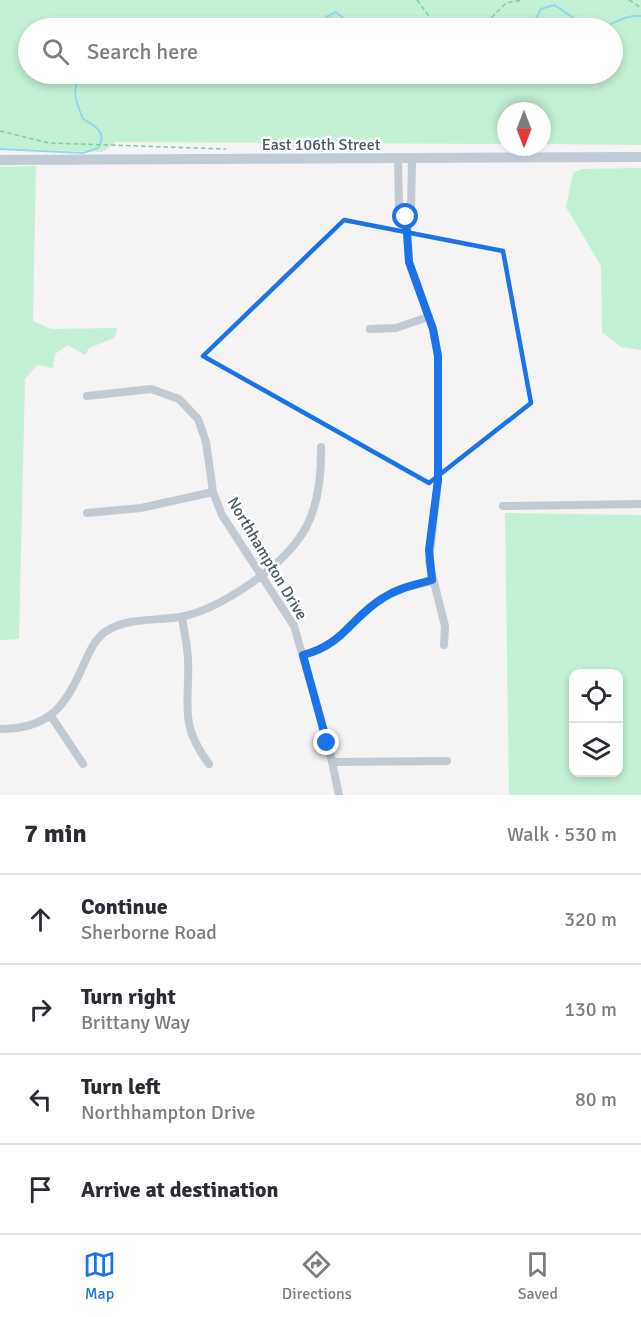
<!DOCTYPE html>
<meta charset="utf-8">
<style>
:root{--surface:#fff;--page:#f7f7f7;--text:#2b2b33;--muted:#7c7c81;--line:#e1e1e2;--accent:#1a73e8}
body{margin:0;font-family:Signika,sans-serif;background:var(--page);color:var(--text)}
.controls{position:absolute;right:18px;bottom:18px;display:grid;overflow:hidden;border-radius:12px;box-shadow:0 3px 9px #0003}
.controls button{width:54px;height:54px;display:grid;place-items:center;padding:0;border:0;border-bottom:2px solid var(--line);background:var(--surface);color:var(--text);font:30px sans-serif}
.compass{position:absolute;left:497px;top:102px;width:54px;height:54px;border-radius:50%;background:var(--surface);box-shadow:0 3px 9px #0003;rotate:180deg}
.stop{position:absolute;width:18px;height:18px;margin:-14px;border:4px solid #1a73e8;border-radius:50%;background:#fff}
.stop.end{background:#1a73e8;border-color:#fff;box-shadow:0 2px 6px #0008}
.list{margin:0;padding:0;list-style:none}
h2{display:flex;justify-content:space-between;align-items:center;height:78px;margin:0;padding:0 24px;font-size:26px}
h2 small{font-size:20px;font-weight:400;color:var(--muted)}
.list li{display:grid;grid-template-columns:39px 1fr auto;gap:18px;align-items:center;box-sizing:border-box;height:90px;padding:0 24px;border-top:2px solid var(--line)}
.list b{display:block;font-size:22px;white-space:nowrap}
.list p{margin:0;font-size:20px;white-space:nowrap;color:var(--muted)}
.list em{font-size:20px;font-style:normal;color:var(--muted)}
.icon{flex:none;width:33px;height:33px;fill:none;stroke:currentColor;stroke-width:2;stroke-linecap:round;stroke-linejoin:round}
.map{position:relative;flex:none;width:641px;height:795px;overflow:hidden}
.search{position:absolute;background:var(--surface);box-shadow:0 3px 9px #0003;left:18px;right:18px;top:18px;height:66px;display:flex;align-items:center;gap:15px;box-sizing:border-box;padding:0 21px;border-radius:33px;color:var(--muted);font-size:22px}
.sheet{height:438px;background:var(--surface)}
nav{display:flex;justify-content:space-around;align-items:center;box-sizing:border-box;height:84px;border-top:2px solid var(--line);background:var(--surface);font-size:16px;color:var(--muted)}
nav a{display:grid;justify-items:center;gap:3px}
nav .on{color:var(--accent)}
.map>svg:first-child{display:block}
.green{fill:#c3f1d5;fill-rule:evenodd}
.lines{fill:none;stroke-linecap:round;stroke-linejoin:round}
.stream{stroke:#90daee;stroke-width:2}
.path{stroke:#7ad0a6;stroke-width:1.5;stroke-dasharray:4.5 3;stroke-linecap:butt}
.street{stroke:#c1cad2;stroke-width:8}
.secondary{stroke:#c1cbd6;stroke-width:10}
.route{stroke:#1a73e8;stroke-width:8}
.marked{fill:none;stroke:#1a73e8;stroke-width:4.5;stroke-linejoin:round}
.labels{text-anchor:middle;stroke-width:5;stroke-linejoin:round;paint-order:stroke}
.street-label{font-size:16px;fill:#4a5661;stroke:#fff}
</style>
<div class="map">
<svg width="641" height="795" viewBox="0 0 641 795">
<rect width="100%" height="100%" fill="#f5f3f3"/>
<g class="green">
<path d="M 0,0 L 641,0 L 641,145 L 542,144 L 542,111 L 506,111 L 506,144 L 116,142 L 102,152 L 0,148 ZM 612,28 L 612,74 L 28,74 L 28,28 Z"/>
<polygon points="36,166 33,321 51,329 118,328 114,338 89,348 85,355 68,345 55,354 53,368 37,365 25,379 19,639 0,640 0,167"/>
<polygon points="641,168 641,350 621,347 602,332 601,266 566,207 573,173 582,169"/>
<path d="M 505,513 L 641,515 L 641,795 L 509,795 ZM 574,674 L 618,674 L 618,772 L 574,772 Z"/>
</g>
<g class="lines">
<g class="stream">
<polyline points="327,28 326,17 336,12 344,19 346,28"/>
<path d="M 531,28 L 541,9 L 554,5 C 565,11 579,24 591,28 C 605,32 623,13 641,16"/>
<path d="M 186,74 C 198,81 212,79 225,74"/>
<polyline points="358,74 370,76 373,74"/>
<path d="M 0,149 L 83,153 L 98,148 C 108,132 95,126 83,119 C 76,102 70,89 82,74"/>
</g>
<g class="path">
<polyline points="417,0 432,20 473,28"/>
<polyline points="629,0 641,8"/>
<polyline points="481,28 506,3 523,0"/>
<polyline points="0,131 49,143 226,149"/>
</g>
<g class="street">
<polyline points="398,159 399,209 406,217 411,211 412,159"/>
<polyline points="406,217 409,262 433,329 438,356 438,480 429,562 445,626 444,645"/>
<polyline points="370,329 396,328 428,317"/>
<polyline points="87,396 151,389 179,399 198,419 206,442 213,492 222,515 294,626 328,743 339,795"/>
<polyline points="503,506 641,504"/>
<polyline points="87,513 141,508 213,492"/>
<path d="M 182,617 C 184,631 187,644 188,658 C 190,705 178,723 209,764"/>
<path d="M 303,655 C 345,644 350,618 383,598 C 398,588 415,585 432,581"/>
<polyline points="51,716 83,764"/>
<path d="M 0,729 C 49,729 65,707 83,666 C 89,653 94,640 105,632 C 128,616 159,622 185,616 C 209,610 229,598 250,584 C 305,546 322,514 321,447"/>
<polyline points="332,762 447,761"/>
</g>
<polyline class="secondary" points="0,160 641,157"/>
</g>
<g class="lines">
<path class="route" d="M 327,743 L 303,655 C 345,644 350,618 383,598 C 398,588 415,585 432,580 L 429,550 L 438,480 L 438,356 L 433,329 L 409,262 L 406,217"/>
</g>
<path class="marked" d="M 344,220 L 503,251 L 531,403 L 429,483 L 203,356 Z"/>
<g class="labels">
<g class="street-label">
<text x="321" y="150">East 106th Street</text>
<text transform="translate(268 558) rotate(59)" y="6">Northhampton Drive</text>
</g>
</g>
</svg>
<div class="controls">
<button><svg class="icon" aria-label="locate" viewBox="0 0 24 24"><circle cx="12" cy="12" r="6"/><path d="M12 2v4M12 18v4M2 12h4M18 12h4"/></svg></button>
<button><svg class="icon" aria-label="layers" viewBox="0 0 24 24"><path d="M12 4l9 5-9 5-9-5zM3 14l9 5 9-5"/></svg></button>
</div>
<svg class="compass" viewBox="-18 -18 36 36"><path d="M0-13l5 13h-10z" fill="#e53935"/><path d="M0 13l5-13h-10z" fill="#7c7c81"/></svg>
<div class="stop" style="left:406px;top:217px"></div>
<div class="stop end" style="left:327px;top:743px"></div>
<div class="search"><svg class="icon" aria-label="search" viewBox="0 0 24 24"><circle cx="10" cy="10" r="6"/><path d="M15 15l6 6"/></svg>Search here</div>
</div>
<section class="sheet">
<h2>7 min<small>Walk · 530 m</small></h2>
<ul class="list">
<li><svg class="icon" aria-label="ahead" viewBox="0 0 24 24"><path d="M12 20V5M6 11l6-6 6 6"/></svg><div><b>Continue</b><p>Sherborne Road</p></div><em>320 m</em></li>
<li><svg class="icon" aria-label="right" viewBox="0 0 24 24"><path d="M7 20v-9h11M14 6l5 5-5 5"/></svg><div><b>Turn right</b><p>Brittany Way</p></div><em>130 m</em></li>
<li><svg class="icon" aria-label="left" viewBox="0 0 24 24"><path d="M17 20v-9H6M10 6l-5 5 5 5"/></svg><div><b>Turn left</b><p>Northhampton Drive</p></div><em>80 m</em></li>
<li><svg class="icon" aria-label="arrive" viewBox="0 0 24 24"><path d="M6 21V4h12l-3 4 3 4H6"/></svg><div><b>Arrive at destination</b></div></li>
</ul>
</section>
<nav>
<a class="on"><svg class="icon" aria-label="map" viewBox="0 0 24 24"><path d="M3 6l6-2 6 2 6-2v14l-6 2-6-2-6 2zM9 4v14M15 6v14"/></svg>Map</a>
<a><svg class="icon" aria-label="directions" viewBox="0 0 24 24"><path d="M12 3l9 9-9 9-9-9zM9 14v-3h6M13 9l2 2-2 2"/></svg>Directions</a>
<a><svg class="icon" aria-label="saved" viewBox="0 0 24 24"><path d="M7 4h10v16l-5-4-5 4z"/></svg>Saved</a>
</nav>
